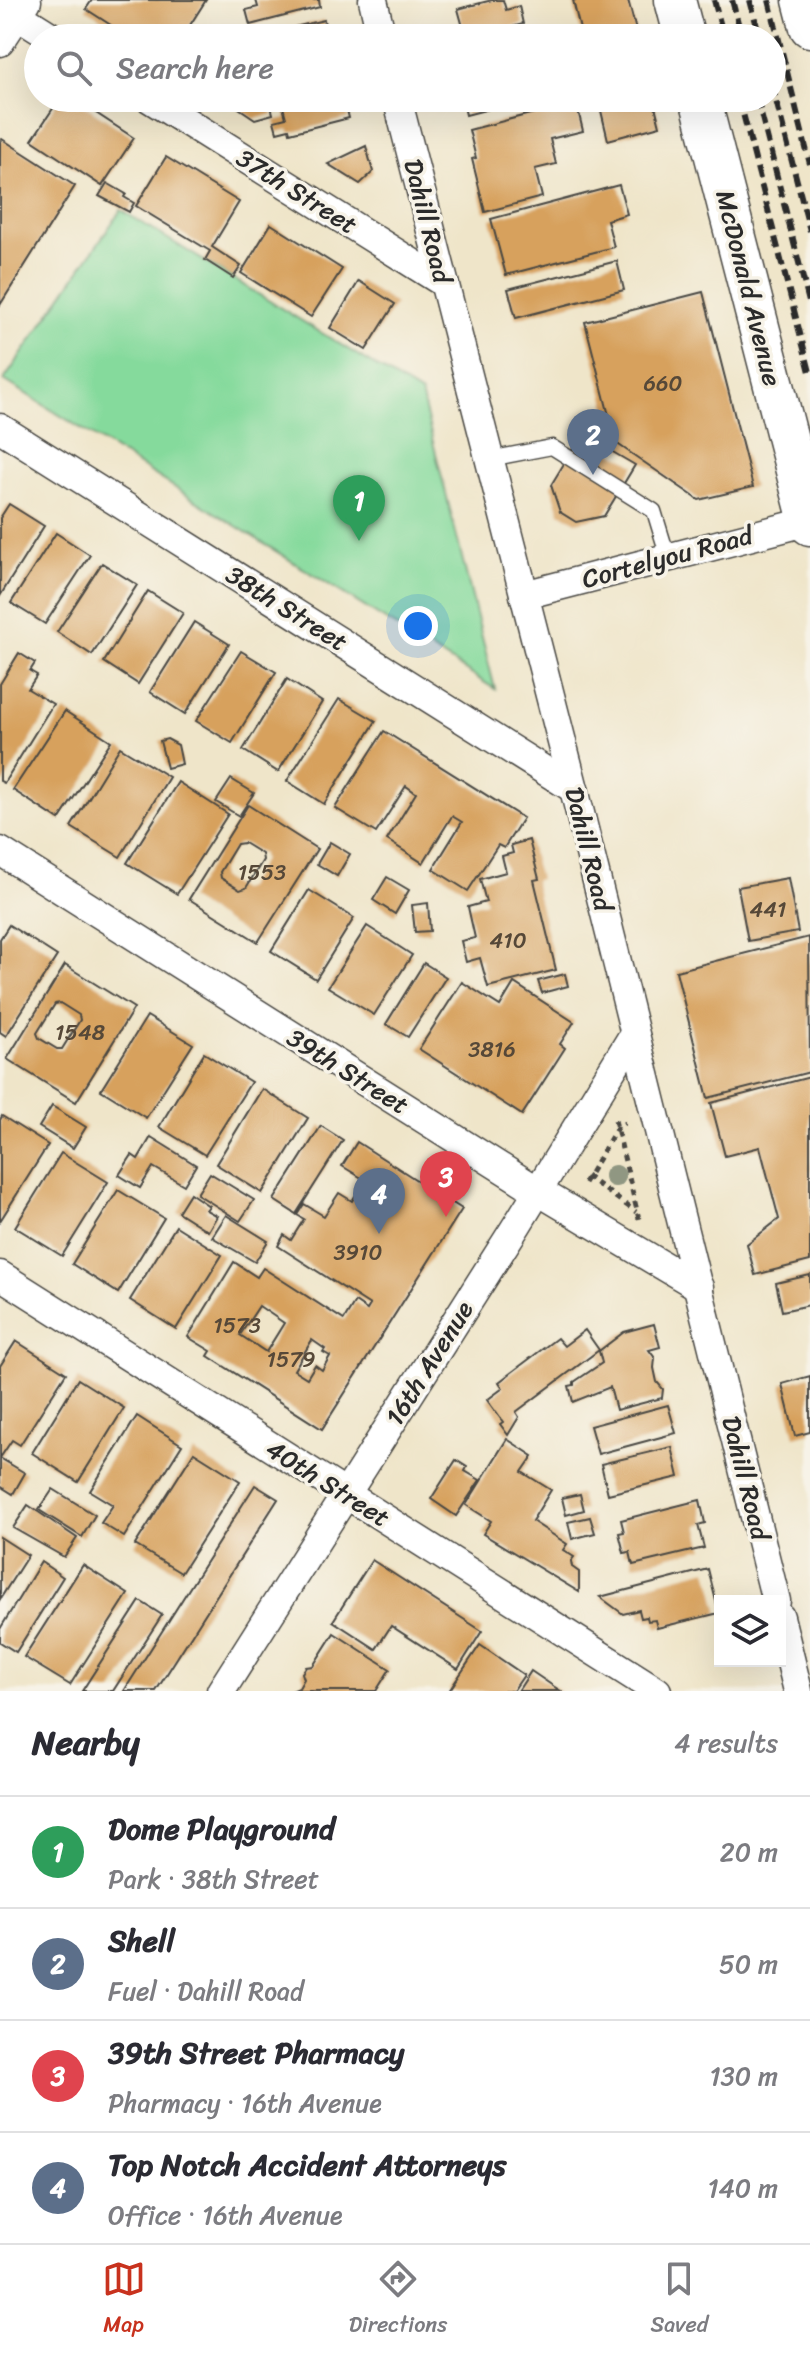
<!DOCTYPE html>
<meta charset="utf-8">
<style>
:root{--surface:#fff;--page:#f7f7f7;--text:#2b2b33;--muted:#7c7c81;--line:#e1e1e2;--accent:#c8321e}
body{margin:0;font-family:Sriracha,sans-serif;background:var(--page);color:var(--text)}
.controls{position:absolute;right:24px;bottom:24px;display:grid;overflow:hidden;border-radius:0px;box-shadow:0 8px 32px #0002}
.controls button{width:72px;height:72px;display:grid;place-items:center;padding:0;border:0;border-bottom:2px solid var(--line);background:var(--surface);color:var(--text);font:40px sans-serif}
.you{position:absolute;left:418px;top:626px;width:28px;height:28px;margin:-20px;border:6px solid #fff;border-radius:50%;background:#1a73e8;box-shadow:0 0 0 12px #1a73e833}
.badge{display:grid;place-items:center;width:52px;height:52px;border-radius:50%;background:var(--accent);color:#fff;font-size:26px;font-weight:700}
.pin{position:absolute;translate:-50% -66px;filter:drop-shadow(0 2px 4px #0008)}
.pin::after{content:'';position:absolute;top:42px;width:28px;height:24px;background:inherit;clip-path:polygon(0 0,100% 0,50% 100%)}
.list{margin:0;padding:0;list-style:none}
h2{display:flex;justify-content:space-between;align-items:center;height:104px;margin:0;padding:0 32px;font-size:34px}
h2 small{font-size:26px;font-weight:400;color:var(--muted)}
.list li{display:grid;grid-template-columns:52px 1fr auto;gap:24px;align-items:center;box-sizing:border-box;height:112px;padding:0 32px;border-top:2px solid var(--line)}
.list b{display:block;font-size:30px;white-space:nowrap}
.list p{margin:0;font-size:26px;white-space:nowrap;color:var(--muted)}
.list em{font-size:26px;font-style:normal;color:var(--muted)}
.icon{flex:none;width:44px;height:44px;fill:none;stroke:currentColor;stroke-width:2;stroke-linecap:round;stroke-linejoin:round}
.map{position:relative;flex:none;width:810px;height:1691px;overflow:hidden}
.search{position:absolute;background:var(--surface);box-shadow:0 8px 32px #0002;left:24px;right:24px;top:24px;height:88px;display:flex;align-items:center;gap:20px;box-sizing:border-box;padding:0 28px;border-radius:44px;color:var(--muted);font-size:30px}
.sheet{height:552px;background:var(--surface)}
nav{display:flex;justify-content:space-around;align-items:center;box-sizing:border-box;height:112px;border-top:2px solid var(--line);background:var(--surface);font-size:22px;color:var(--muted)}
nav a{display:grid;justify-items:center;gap:4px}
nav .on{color:var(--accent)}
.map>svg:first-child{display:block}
.green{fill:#85da9c;stroke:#588264;stroke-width:2}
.building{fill:#d7a15d;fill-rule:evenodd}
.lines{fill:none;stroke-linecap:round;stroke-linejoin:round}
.lane-casing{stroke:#484743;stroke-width:17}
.street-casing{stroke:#484743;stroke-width:31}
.secondary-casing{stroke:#484743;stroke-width:43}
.path{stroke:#484743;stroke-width:5;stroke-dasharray:6 6;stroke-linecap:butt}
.lane{stroke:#fff;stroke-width:14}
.street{stroke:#fff;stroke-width:28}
.secondary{stroke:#fff;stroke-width:40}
.rail{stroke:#2b2b2b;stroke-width:6;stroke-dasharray:12 6;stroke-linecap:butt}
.tree{fill:#909782}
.labels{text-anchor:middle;stroke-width:7;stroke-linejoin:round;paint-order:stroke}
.number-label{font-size:22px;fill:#564838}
.street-label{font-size:26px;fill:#2b2b2b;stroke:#f7f3e8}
</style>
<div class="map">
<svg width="810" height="1691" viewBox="0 0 810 1691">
<rect width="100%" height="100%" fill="#f7f3e8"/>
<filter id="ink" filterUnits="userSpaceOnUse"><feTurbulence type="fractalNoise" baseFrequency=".0125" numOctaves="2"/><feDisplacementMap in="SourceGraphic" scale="16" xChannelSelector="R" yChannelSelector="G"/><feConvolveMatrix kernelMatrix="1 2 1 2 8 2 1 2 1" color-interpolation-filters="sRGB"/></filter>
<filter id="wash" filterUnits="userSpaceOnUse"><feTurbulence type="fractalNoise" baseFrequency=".006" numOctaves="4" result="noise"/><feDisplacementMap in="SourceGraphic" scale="32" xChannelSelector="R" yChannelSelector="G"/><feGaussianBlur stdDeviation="1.8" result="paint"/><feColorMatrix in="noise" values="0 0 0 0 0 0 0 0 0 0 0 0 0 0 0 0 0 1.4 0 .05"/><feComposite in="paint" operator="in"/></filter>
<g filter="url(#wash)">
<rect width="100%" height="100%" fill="#efe5c9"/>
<polygon class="green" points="121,210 421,394 495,689 4,380"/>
<g id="blocks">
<g class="building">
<polygon points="92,0 206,0 185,33 193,38 131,38 86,9"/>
<polygon points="256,0 319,0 320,7 250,25 246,10 258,7"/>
<polygon points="492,0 503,0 506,10 519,6 523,24 471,38 459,38 456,29 463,27 458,9"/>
<polygon points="573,0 628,0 638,38 582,38"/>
<polygon points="324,20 328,38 266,38 265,34"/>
<polygon points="60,98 73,98 134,138 102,186 32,140"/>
<polygon points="224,98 344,98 349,118 290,133 289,129 277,132 274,121 286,118 282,103 271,106 273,114 255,119"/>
<polygon points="462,98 528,98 528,99 466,115"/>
<polygon points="598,98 653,98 660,126 608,140"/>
<polygon points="576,102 583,131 550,139 556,164 535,169 542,197 485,212 472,159 476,158 469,130"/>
<polygon points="2,139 75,186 0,305 0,142"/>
<polygon points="366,146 373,172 360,184 328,164"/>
<polygon points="166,157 239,202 212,247 241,266 233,278 205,260 210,251 136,206"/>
<polygon points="107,183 126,194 124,197 134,203 129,212 99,196"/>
<polygon points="619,185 627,214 607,220 614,247 506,275 491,219"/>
<polygon points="271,224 342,269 311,317 241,273"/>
<polygon points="617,261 624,290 516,318 508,289"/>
<polygon points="359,281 395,304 366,350 330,328"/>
<polygon points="703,292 753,487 699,500 616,443 585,322"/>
<polygon points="582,434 635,465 604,516 576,522 560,512 551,485"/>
<polygon points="9,504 44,526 0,596 0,518"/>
<polygon points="56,533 90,555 45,624 11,603"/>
<polygon points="102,563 137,585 92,655 57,632"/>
<polygon points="148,591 183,613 138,684 104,662"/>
<polygon points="194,622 229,644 185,714 150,692"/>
<polygon points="241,651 276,672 232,743 196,721"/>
<polygon points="19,653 35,663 30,671 37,675 28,689 53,704 4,783 0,781 0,684"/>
<polygon points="287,679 322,702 278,772 243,750"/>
<polygon points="339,699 376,721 324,804 287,781"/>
<polygon points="65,711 111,741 59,820 13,790"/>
<polygon points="384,731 523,818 504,848 498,845 468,891 433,869 462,822 452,816 423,863 387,840 416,793 406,786 376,833 335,808"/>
<polygon points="167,739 178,745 182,764 167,768 160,741"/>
<polygon points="120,747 169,777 120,857 71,827"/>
<polygon points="231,779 254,793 239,816 216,802"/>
<polygon points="178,782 228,814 177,894 127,863"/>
<path d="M 248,805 L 317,849 L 258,942 L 189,899 ZM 244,843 L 262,854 L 263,860 L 246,888 L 240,890 L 221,878 L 220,872 L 237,844 Z"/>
<polygon points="529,840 539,879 534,880 556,970 488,987 480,958 466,962 461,941 475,938 468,907 486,902 480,879 506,872 502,856 513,853 511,845"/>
<polygon points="330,842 350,854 337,876 317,864"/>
<polygon points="387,877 409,890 395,914 373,900"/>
<polygon points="788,878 798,932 748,941 738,887"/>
<polygon points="309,890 354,918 316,979 271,951"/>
<polygon points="428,903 430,931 415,932 412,905"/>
<polygon points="9,925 57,956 6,1036 0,1032 0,939"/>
<polygon points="367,926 412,955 374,1015 328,987"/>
<polygon points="809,937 810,1072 708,1098 676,971"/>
<polygon points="424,963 446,977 408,1037 386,1024"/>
<path d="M 65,965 L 134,1008 L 76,1102 L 7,1059 ZM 60,1003 L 79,1015 L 80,1020 L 62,1049 L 57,1049 L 39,1038 L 37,1033 L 55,1004 Z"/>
<polygon points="565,974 568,986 542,993 538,981"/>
<polygon points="462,982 500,1006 514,983 574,1022 560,1044 565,1048 522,1115 419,1049"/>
<polygon points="147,1016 193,1044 146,1118 101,1090"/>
<polygon points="204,1053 251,1082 205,1155 159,1127"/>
<polygon points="810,1077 810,1261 755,1275 747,1244 779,1219 760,1147 725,1156 711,1103"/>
<polygon points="262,1089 308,1118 262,1193 216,1164"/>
<polygon points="52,1106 86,1127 73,1148 39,1127"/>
<polygon points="2,1116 48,1145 0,1221 0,1120"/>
<polygon points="321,1126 343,1140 296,1214 274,1200"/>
<polygon points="151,1137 196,1165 184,1185 153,1167 140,1188 119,1175 132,1155 138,1159"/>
<path d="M 357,1142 L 462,1209 L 322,1429 L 208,1356 L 211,1351 L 188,1337 L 234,1262 L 257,1277 L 263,1268 L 344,1320 L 355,1302 L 367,1310 L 370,1305 L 278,1246 L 284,1235 L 291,1240 L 304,1219 L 297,1215 L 304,1204 L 324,1216 L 339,1193 L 352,1201 L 365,1180 L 342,1166 ZM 259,1306 L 284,1323 L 266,1352 L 240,1335 ZM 312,1340 L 325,1349 L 323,1352 L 330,1356 L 322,1370 L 315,1365 L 307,1378 L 294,1370 Z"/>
<polygon points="61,1153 108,1182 62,1256 15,1227"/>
<polygon points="210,1173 254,1200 240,1221 197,1194"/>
<polygon points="118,1190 164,1218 118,1293 72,1264"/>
<polygon points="190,1193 209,1206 206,1210 217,1216 208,1231 178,1212"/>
<polygon points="226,1215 268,1241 255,1262 212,1237"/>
<polygon points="176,1226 222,1255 176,1329 130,1300"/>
<polygon points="810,1275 810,1305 782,1311 776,1283"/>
<polygon points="654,1324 660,1347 649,1350 655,1358 654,1368 657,1382 663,1389 662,1398 616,1410 610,1387 573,1402 569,1386 574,1385 574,1382 602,1363 599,1351 624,1332"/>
<polygon points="585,1330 599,1350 516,1412 519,1417 508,1435 500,1424 503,1422 487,1400 503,1388 499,1382 557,1338 564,1346"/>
<polygon points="16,1341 66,1373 20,1445 12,1440 0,1458 25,1473 13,1494 0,1486 0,1366"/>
<polygon points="810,1376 810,1432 795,1436 782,1384"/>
<polygon points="78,1379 124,1408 78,1482 32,1453"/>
<polygon points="668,1405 676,1433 598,1454 590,1426"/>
<polygon points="137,1416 182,1445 124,1537 101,1523 113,1505 90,1491"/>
<polygon points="507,1439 533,1456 522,1472 551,1490 532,1521 567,1544 563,1550 574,1557 571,1561 572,1567 579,1572 579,1592 483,1534 491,1521 466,1505"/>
<polygon points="672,1447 679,1477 608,1494 601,1464"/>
<polygon points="194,1452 240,1481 181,1573 135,1545"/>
<polygon points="456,1460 467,1467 465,1471 480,1480 456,1516 431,1499"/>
<polygon points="255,1485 278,1499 156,1691 124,1691"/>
<polygon points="53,1489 95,1515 82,1537 39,1510"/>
<polygon points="580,1494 584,1510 566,1515 562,1498"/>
<polygon points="700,1500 705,1523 698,1525 704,1548 633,1565 630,1552 624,1553 619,1533 624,1532 621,1520"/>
<polygon points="28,1505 77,1538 64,1557 13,1528"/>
<polygon points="590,1517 595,1533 572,1539 568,1522"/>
<polygon points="0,1537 28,1555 0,1599"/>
<polygon points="372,1560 482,1631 458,1669 391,1626 376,1649 333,1621"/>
<polygon points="41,1562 63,1577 16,1652 0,1642 0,1629"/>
<polygon points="83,1565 128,1594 70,1685 24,1657"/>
<polygon points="708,1569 719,1613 657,1628 655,1620 648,1621 647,1617 641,1618 639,1610 623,1614 600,1597"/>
<polygon points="140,1601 162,1615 113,1691 82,1691"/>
<polygon points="334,1633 390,1669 376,1691 292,1691 299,1688 304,1679 302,1673 306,1667 313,1666"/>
<polygon points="480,1645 524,1675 513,1691 449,1691"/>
<polygon points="531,1671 553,1686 561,1691 518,1691"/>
</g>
</g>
</g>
<g filter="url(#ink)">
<use href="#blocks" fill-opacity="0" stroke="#484743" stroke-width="2"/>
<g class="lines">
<defs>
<polyline id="lane" points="489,459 552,447 654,511 668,557"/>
<g id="street">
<polyline points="373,0 382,38"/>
<polyline points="0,4 54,38"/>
<polyline points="0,42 27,1"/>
<polyline points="149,98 444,283"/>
<polyline points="397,98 574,789 776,1601"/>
<polyline points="0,428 574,789"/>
<polyline points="524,595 810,521"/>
<polyline points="0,851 538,1191 699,1287"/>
<polyline points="0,1275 657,1691"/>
<polyline points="780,1617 798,1691"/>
<polyline points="221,1691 517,1225 634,1034"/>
</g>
<g id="secondary">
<polyline points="675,0 685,38"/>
<polyline points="803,0 810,27"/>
<polyline points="700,98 810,525"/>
</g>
</defs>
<use href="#lane" class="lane-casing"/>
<use href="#street" class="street-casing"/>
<use href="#secondary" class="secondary-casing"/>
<g class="path">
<polyline points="615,1120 639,1219"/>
<polyline points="586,1176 636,1212"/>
<polyline points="584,1183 618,1126 625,1123"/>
</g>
<use href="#lane" class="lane"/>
<use href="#street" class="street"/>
<use href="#secondary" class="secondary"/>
<g class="rail">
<polyline points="714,0 724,38"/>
<polyline points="732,0 742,38"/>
<polyline points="750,0 760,38"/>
<polyline points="769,0 810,164"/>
<polyline points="772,85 810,231"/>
<polyline points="739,98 810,372"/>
<polyline points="757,98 810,306"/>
</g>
</g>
<circle class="tree" cx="615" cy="1176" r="11"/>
</g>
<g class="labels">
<g class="number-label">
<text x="663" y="391">660</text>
<text x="262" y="880">1553</text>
<text x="768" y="917">441</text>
<text x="508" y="948">410</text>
<text x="80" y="1040">1548</text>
<text x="492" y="1057">3816</text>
<text x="358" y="1260">3910</text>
<text x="237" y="1333">1573</text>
<text x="291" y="1367">1579</text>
</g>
<g class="street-label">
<text transform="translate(297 191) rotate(32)" y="9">37th Street</text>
<text transform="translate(428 221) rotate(76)" y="9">Dahill Road</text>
<text transform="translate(749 288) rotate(76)" y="9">McDonald Avenue</text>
<text transform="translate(667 557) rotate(-15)" y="9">Cortelyou Road</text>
<text transform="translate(287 608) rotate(32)" y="9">38th Street</text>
<text transform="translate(589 849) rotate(76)" y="9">Dahill Road</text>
<text transform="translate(348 1071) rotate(32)" y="9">39th Street</text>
<text transform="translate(429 1363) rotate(-58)" y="9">16th Avenue</text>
<text transform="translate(746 1478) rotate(76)" y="9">Dahill Road</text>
<text transform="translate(328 1483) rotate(32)" y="9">40th Street</text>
</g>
</g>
</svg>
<div class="controls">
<button><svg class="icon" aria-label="layers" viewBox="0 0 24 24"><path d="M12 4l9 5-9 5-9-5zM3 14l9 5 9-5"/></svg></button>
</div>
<div class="you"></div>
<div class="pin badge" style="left:359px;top:541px;background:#2e9e5b">1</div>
<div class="pin badge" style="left:593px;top:475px;background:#5c6f8a">2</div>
<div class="pin badge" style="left:446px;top:1217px;background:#e0444e">3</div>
<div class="pin badge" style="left:379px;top:1234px;background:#5c6f8a">4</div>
<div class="search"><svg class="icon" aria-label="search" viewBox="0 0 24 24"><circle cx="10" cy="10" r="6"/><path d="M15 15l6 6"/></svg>Search here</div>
</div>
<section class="sheet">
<h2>Nearby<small>4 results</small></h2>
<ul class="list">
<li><span class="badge" style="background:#2e9e5b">1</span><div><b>Dome Playground</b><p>Park · 38th Street</p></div><em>20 m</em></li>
<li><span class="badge" style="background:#5c6f8a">2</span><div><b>Shell</b><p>Fuel · Dahill Road</p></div><em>50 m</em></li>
<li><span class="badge" style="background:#e0444e">3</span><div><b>39th Street Pharmacy</b><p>Pharmacy · 16th Avenue</p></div><em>130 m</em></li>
<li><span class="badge" style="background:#5c6f8a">4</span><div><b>Top Notch Accident Attorneys</b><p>Office · 16th Avenue</p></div><em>140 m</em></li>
</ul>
</section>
<nav>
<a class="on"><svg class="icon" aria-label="map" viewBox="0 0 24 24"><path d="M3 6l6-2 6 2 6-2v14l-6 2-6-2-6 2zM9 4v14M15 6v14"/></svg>Map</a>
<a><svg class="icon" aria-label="directions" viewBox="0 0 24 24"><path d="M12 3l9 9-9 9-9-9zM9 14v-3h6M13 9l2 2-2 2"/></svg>Directions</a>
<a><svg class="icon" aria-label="saved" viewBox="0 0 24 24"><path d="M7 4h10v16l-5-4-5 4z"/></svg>Saved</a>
</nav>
